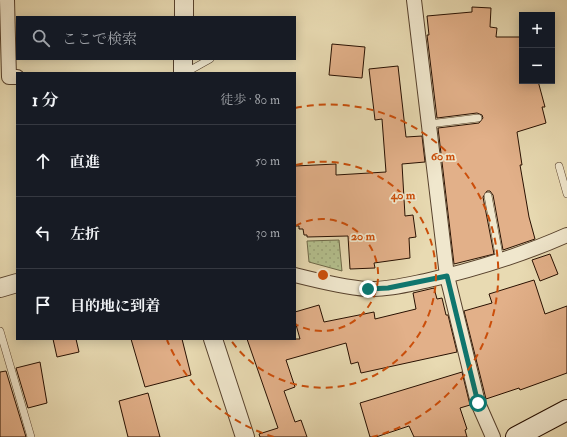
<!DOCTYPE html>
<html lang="ja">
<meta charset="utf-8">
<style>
:root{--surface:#171b24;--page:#20242c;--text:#f1f3f6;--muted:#9ea1a6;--line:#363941}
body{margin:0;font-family:"IM FELL Double Pica","Noto Serif JP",serif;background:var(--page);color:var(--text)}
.controls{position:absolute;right:12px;top:12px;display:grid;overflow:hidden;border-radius:0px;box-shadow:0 2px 10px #0003}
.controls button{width:36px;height:36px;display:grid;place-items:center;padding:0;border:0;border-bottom:1px solid var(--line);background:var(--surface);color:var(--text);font:20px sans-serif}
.stop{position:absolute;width:12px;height:12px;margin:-9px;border:3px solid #0f766e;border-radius:50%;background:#fff}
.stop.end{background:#0f766e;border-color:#fff;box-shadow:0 1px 4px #0008}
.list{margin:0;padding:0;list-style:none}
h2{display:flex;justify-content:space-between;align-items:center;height:52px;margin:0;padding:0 16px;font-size:17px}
h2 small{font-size:13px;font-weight:400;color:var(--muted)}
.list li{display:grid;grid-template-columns:26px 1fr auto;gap:12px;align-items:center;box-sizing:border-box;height:72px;padding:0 16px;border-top:1px solid var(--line)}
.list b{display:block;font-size:15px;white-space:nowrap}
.list em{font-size:13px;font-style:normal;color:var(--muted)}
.icon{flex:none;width:22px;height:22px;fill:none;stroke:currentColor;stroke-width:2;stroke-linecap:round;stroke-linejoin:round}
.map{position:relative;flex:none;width:567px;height:437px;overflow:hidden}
.search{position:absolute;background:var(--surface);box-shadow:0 2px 10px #0003;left:16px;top:16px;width:280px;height:44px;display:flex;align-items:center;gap:10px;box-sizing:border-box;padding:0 14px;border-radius:0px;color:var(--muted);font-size:15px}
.panel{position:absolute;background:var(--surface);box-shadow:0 2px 10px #0003;left:16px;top:72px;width:280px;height:268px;border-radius:0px}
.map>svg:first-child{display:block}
.park{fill:url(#park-dots);stroke:#6e6848}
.building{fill:#e2b089;stroke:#281001}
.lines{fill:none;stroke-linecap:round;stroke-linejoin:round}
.service-casing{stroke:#58422d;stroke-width:8}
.minor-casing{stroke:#58422d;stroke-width:16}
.tertiary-casing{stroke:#58422d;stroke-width:20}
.secondary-casing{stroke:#281001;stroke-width:22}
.service{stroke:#f0e7cd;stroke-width:7}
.minor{stroke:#f0e7cd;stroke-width:14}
.tertiary{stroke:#f0e7cd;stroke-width:18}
.secondary{stroke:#f0e7cd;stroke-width:20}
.route{stroke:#0f766e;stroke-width:5}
.ring{fill:none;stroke:#cb4e0a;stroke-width:2;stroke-dasharray:7 5}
.centre{fill:#cb4e0a;stroke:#f0e7cd;stroke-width:2}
.ring-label{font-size:12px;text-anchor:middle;font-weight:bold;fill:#cb4e0a;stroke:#f0e7cd;stroke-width:3.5;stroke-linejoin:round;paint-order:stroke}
</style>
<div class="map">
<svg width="567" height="437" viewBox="0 0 567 437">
<defs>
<pattern id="park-dots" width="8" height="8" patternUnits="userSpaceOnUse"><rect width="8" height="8" fill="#b4c08e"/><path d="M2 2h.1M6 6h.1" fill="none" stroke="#9ba479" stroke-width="1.8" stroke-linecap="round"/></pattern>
</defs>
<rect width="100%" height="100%" fill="#e8dab2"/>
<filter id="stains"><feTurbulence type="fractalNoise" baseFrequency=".005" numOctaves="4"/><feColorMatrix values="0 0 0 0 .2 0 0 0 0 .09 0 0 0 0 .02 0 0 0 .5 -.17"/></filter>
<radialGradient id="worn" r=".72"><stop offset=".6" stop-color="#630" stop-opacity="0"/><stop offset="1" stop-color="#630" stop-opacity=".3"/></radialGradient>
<polygon class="park" points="339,240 342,271 309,262 307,241"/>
<g class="building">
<polygon points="472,7 491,8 490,27 497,28 496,37 522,37 522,81 538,81 545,107 542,107 546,123 517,132 522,165 520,165 529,217 535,239 503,250 493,195 490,191 487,191 483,197 494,254 454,264 438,128 479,123 483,118 482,115 477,113 437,118 427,35 429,35 427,16 472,12"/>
<polygon points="332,44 365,47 362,78 329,75"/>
<polygon points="398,66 406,137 422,136 425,162 402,164 405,216 413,215 416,237 409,238 410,258 374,263 375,268 350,269 348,236 307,237 307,235 304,235 303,229 299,229 299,226 295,226 295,166 336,164 336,175 386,172 382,119 375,120 369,69"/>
<polygon points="550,254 558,274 540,281 532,260"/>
<polygon points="534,280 545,314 567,306 567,373 520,390 519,388 486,399 464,311 492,303 489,294"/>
<polygon points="434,288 437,299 442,298 446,315 448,315 457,352 361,373 358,362 351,364 346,343 286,360 295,387 284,391 295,422 301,420 307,437 260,437 259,434 278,428 247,339 300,339 295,321 295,312 319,305 324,322 374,312 375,319 416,309 413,293"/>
<polygon points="53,339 76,339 79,352 57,357"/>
<polygon points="131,339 182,339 191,375 145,387"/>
<polygon points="40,362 47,403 28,408 16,368"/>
<polygon points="6,371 26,437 0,437 0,372"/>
<polygon points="462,372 470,405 460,408 467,429 465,430 467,437 414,437 409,426 376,437 370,437 360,403"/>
<polygon points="148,393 160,437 128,437 119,401"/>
</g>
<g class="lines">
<defs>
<g id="service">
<polyline points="185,73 210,59"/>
<polyline points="429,124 478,118"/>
<polyline points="559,166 567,194"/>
<polyline points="488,196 500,260"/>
<polyline points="0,331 31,437"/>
</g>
<g id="minor">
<polyline points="7,0 9,77 17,77"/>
<polyline points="414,0 447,276 478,403 493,437"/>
<path d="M 295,275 C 319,281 342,287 367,289 C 386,290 406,285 425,281 C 473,270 522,255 567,235"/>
</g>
<g id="tertiary">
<polyline points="184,17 184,0"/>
<polyline points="183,73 183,59"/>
<polyline points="0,288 17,283"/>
<polyline points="213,339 245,437"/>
</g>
<polyline id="secondary" points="516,437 567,410"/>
</defs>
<use href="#service" class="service-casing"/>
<use href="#minor" class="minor-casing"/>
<use href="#tertiary" class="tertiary-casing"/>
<use href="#secondary" class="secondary-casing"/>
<use href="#service" class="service"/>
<use href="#minor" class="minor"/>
<use href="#tertiary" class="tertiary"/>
<use href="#secondary" class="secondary"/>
</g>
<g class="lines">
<polyline class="route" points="368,289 388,288 447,276 478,403"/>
</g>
<g class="ring">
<path d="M295 226A56 56 0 1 1 295 324"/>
<path d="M296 165A113 113 0 1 1 230 339"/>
<path d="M274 437A169 169 0 0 1 167 340M295 108A169 169 0 0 1 372 437"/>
</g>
<circle cx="323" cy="275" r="6" class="centre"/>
<g class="ring-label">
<text x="443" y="160">60 m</text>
<text x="403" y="199">40 m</text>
<text x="363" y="240">20 m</text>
</g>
<rect width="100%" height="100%" filter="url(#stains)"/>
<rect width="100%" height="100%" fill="url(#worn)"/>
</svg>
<div class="controls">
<button>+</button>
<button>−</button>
</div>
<div class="stop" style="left:478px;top:403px"></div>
<div class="stop end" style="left:368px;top:289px"></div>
<div class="search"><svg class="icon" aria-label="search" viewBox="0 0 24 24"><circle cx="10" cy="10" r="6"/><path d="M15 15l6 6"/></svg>ここで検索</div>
<section class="panel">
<h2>1 分<small>徒歩 · 80 m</small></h2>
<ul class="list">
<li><svg class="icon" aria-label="ahead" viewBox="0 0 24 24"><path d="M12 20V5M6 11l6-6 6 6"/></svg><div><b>直進</b></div><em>50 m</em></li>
<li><svg class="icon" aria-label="left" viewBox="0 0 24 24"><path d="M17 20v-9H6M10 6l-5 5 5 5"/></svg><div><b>左折</b></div><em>30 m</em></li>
<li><svg class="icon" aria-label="arrive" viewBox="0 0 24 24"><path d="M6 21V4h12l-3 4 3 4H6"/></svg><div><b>目的地に到着</b></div></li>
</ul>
</section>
</div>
